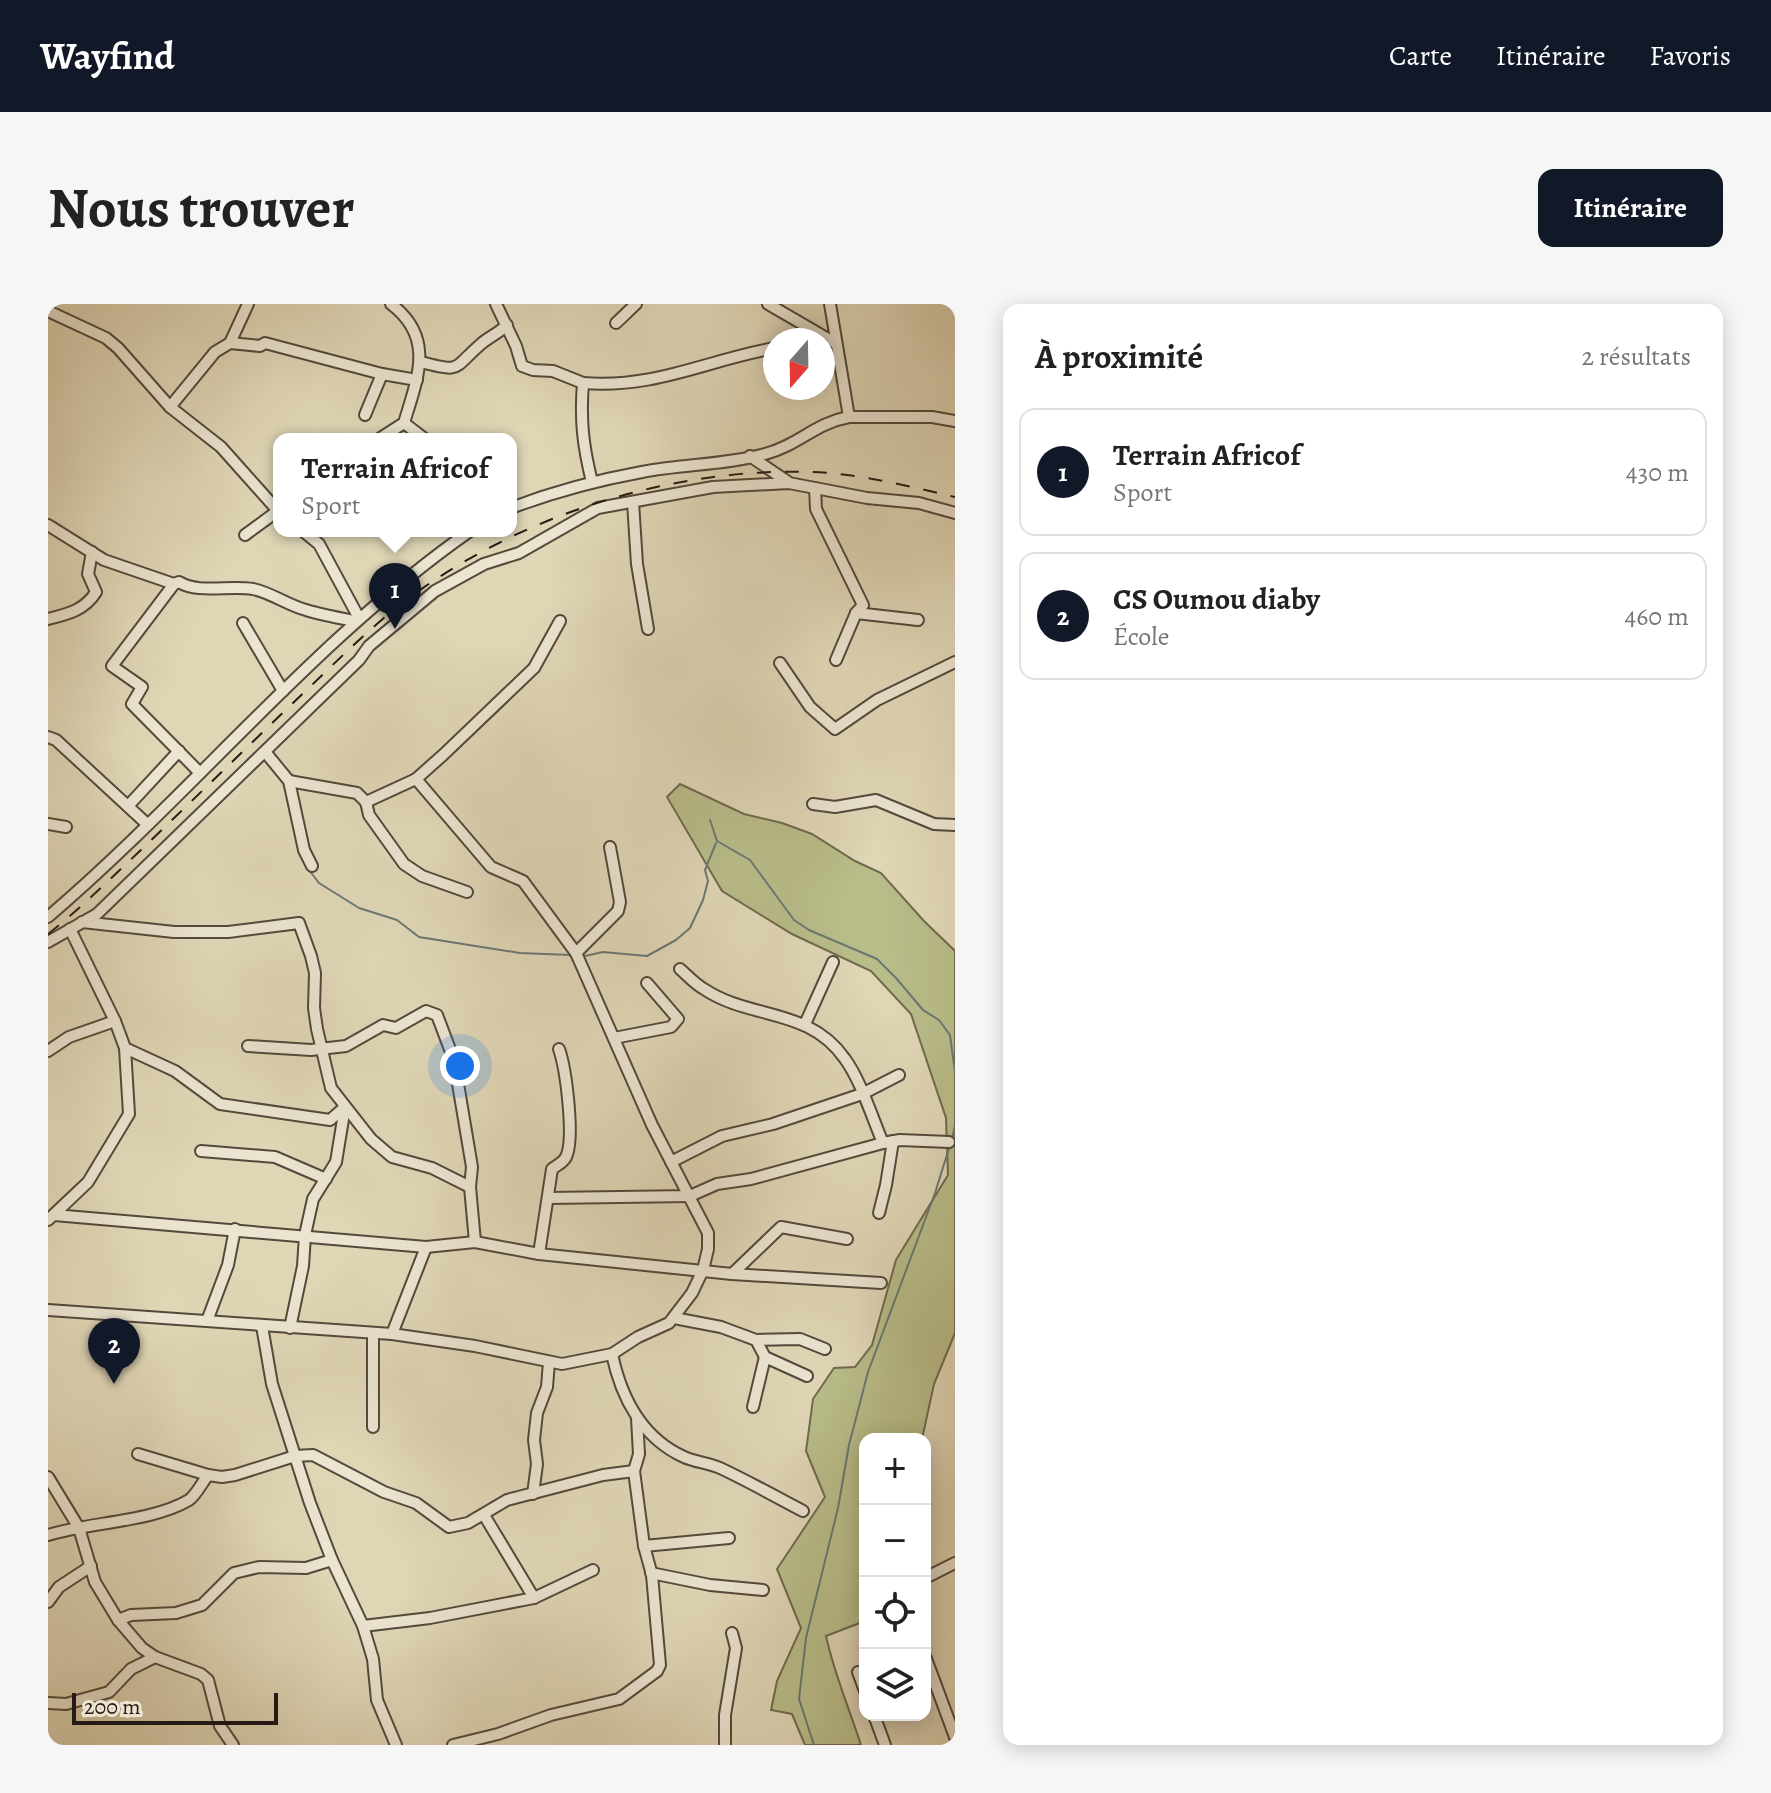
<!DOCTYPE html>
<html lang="fr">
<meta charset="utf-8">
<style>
:root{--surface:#fff;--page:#f6f6f6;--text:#222;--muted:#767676;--line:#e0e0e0;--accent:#111827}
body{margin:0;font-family:Alegreya,serif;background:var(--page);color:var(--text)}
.controls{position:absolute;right:24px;bottom:24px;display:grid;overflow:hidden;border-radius:16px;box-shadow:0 4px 20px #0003}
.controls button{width:72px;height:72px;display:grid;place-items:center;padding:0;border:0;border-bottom:2px solid var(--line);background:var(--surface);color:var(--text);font:40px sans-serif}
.compass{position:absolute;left:715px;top:24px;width:72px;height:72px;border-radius:50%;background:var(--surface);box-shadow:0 4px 20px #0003;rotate:200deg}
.scale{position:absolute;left:24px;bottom:20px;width:206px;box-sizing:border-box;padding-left:8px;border:4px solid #271913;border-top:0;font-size:22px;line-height:28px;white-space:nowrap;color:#271913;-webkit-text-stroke:6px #eae4d0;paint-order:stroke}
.you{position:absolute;left:412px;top:762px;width:28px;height:28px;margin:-20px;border:6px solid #fff;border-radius:50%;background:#1a73e8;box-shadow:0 0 0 12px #1a73e833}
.badge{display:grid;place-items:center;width:52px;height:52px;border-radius:50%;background:var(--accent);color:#fff;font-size:26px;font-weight:700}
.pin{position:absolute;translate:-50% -66px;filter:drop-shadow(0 2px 4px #0008)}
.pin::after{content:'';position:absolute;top:42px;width:28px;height:24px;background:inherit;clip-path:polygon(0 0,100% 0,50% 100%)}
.popup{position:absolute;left:225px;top:129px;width:244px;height:104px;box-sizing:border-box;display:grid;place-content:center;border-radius:16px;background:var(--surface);filter:drop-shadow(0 2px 6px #0005);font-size:26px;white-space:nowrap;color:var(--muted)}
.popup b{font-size:30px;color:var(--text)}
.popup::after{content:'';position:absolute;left:50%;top:100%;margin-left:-16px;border:16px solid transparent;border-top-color:var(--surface)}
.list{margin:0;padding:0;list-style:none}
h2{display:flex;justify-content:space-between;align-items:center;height:104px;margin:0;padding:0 32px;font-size:34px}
h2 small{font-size:26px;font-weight:400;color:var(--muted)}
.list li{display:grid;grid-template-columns:52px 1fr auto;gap:24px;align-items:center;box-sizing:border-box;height:128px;margin:0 16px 16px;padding:0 16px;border:2px solid var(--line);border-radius:16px}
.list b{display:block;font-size:30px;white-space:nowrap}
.list p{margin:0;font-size:26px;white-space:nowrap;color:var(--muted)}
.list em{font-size:26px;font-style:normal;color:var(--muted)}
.icon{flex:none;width:44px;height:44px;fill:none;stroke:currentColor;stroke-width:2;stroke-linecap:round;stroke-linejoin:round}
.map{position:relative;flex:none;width:907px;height:1441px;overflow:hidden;border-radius:16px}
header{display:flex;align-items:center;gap:48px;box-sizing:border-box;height:112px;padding:0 40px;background:var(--accent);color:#fff}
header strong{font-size:38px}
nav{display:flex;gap:44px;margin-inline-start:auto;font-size:28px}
.intro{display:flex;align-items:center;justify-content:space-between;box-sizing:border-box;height:192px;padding:0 48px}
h1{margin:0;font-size:56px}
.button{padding:20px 36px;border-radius:16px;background:var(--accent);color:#fff;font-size:28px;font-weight:700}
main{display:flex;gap:48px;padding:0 48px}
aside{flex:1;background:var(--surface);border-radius:16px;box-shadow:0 4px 20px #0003}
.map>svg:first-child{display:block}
.green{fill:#b8bc89;stroke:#706a4e;stroke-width:2}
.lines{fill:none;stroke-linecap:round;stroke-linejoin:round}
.stream{stroke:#697874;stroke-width:2}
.minor-casing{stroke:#55483c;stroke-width:14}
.minor{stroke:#eae4d0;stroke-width:10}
.rail{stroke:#271913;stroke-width:2;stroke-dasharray:14 14;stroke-linecap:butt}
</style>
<header>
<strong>Wayfind</strong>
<nav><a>Carte</a><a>Itinéraire</a><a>Favoris</a></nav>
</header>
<div class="intro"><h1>Nous trouver</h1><a class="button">Itinéraire</a></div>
<main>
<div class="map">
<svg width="907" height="1441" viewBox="0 0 907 1441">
<rect width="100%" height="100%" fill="#dfd6b6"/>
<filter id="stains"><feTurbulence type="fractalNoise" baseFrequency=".0025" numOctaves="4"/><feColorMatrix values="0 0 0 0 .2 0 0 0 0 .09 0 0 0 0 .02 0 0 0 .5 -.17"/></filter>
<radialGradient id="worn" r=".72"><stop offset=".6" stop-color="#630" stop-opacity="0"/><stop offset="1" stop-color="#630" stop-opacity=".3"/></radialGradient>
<path class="green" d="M 632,480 L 696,510 L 734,519 L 764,530 L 807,557 L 833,569 L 876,617 L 907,647 L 907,1029 L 886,1080 L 874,1135 L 817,1135 L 817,1317 L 778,1332 C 786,1369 801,1404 813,1441 L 757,1441 L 744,1410 L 723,1406 L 729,1377 L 753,1324 L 729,1265 L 777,1193 L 758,1147 L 765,1095 L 786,1064 L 807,1063 L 824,1041 L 848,956 L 900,871 L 898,814 L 863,710 L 823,667 L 744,630 L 674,587 L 619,493 Z"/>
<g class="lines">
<g class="stream">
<polyline points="662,516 669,537 702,556 746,616 761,626 829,655 848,674 875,706 891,716 902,731 907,768"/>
<polyline points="261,566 271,579 311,604 349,616 371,633 472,649 523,651"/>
<polyline points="537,652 555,648 599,652 628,636 642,624 655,596 660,577 657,566 668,539"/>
<polyline points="904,835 907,821"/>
<polyline points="766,1441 751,1395 758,1334 790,1204 801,1141 820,1068 887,889 902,841"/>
</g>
<defs>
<g id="minor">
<path d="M 448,0 L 468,42 L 474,62 L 485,66 L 505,67 L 535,79 C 532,116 535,142 544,178"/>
<polyline points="720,0 787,39"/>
<polyline points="782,0 801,113 884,113 907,117"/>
<polyline points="0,7 58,34 70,44 122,103 173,143 231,208"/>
<polyline points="568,19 588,0"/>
<polyline points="182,39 212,42 217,39 334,70 369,76"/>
<path d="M 373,58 C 414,69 404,65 433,40 C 441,33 451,29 459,21"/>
<path d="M 535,79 C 607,85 659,56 727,44"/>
<polyline points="122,103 167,48 182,39 200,0"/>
<polyline points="317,111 334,70"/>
<polyline points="356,119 377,135"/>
<path d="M 331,135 L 356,119 C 369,75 388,34 343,0"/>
<polyline points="702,152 740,178"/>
<polyline points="767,184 768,205 815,301 808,309 788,356"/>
<polyline points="585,198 589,260 600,325"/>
<path d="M 463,204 C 505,188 550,176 594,168 C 634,160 678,161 717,150 C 751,141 767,119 801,113"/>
<polyline points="0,221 56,256 126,280 64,362 94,383 84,400 152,469"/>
<polyline points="255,227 271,240 311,314"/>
<polyline points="197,231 231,206"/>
<path d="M 126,280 L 131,278 C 150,290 181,281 205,285 C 224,289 239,301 258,306 C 274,311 291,314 307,317"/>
<polyline points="808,309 870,316"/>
<path d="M 0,315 C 20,310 37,306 48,288 L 40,270 L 44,248"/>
<polyline points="195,319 235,387"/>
<polyline points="732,359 762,403 787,425 829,396 907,358"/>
<polyline points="0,433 8,436 99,520"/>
<polyline points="218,449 241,477 256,546 264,562"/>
<polyline points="241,477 309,489 318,498 368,475 395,451 486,364 512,317"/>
<polyline points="318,498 321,511 356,560 374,572 419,588"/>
<polyline points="765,500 787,503 828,496 886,520 907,521"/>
<polyline points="80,502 131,447"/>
<polyline points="0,520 18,523"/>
<path d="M 0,613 C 145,489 265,337 422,227"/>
<polyline points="34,618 126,628 180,628 251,619 263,652 267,669 266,704 269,725 283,784 323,835 344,853 384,864 422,883"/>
<polyline points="0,638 49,610 311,356 321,342 387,287 436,260 471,249 550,204 665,183 741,179 819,194 871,199 907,209"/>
<polyline points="528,649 570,607 572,598 562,543"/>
<path d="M 632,665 C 640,672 647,680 656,685 C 702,716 761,703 797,755 C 813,777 824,813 835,839"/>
<polyline points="757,720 785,658"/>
<polyline points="566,734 623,723 630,715 599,679"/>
<polyline points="200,742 263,746 298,742 335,721 348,724 378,707 389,711 406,756 424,863 422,883 427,938"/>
<polyline points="77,744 127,767 172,800 282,816 297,803"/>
<polyline points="0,747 21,733 67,717"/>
<polyline points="153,847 227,853 278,875"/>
<polyline points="623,858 674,832 725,820 814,790 851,771"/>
<polyline points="500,894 642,892 669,880 703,875 835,839 852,836 901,838"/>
<polyline points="831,909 838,881 845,837"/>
<polyline points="6,911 378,943 427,938 491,950 684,970 833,979"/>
<polyline points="0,916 40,878 81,810 77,744 67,717 22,625"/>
<path d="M 491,950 L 504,865 C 509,861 515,859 518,853 C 527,835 518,765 511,745"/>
<polyline points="684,970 733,923 799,935"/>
<polyline points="0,1006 344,1030 427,1042 514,1060 564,1050 590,1033 621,1019 644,989 655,966 660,945 660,929 604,821 528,649 475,577 443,563 368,475"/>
<polyline points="626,1014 673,1023 708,1036 717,1053 759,1072"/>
<polyline points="159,1017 180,961 187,925"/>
<polyline points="214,1022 224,1080 262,1199 284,1256 315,1322 325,1355 329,1396 348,1441"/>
<polyline points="242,1024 255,962 257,931 265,895 288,858 297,803"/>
<polyline points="325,1029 325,1123"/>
<polyline points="344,1030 378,943"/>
<polyline points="708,1036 752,1035 777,1045"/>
<path d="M 564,1050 C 573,1093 594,1134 636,1153 C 647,1158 661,1159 672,1164 C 700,1177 728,1193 755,1207"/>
<polyline points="705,1103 717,1053"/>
<polyline points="90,1150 160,1171 174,1173 187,1171 247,1152 265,1151 336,1188 368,1199 401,1223 420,1219 459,1196 555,1171 586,1167"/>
<polyline points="0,1173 31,1224 47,1278 70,1316 94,1344 107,1353 153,1370 160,1376 172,1422 185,1441"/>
<polyline points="485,1190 489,1160 486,1136 489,1109 499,1083 501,1058"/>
<polyline points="436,1211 486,1294"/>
<path d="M 0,1231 C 42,1218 104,1218 141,1196 C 148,1191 154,1179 160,1171"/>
<polyline points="596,1242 681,1234"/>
<polyline points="603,1269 662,1281 715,1286"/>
<polyline points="877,1274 907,1259"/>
<polyline points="0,1298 11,1283 43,1262"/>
<polyline points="70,1316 83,1311 128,1309 154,1301 186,1269 211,1263 258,1264 284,1256"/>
<polyline points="315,1322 382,1314 486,1294 545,1266"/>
<polyline points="877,1352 907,1433"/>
<polyline points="810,1368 817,1387"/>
<polyline points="0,1399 18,1400 61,1388 83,1365 107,1353"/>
<polyline points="826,1411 837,1441"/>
<polyline points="405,1441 450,1430 503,1411 571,1395 609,1367 612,1361 604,1271 596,1242 586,1167 591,1150 589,1114"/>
<polyline points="677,1441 677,1411 688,1344 684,1329"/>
</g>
</defs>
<use href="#minor" class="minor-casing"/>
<use href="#minor" class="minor"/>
<path class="rail" d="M 0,630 C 33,604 63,574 94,545 C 145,496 195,447 246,398 C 279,367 312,333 348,304 C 462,214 620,163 765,168 C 813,170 860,182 907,193"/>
</g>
<rect width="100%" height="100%" filter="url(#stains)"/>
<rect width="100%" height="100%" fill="url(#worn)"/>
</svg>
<div class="controls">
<button>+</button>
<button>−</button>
<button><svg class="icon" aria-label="locate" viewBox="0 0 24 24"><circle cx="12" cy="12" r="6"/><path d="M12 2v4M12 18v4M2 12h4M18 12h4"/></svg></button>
<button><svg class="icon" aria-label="layers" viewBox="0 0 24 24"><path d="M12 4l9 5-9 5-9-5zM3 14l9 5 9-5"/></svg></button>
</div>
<svg class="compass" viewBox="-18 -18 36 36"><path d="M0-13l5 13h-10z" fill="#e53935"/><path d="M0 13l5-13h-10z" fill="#767676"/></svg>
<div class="scale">200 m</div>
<div class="you"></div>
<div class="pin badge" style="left:347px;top:325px">1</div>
<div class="popup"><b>Terrain Africof</b>Sport</div>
<div class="pin badge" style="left:66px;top:1080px">2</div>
</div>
<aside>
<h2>À proximité<small>2 résultats</small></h2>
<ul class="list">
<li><span class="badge">1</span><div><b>Terrain Africof</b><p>Sport</p></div><em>430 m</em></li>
<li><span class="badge">2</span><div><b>CS Oumou diaby</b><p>École</p></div><em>460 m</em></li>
</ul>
</aside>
</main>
